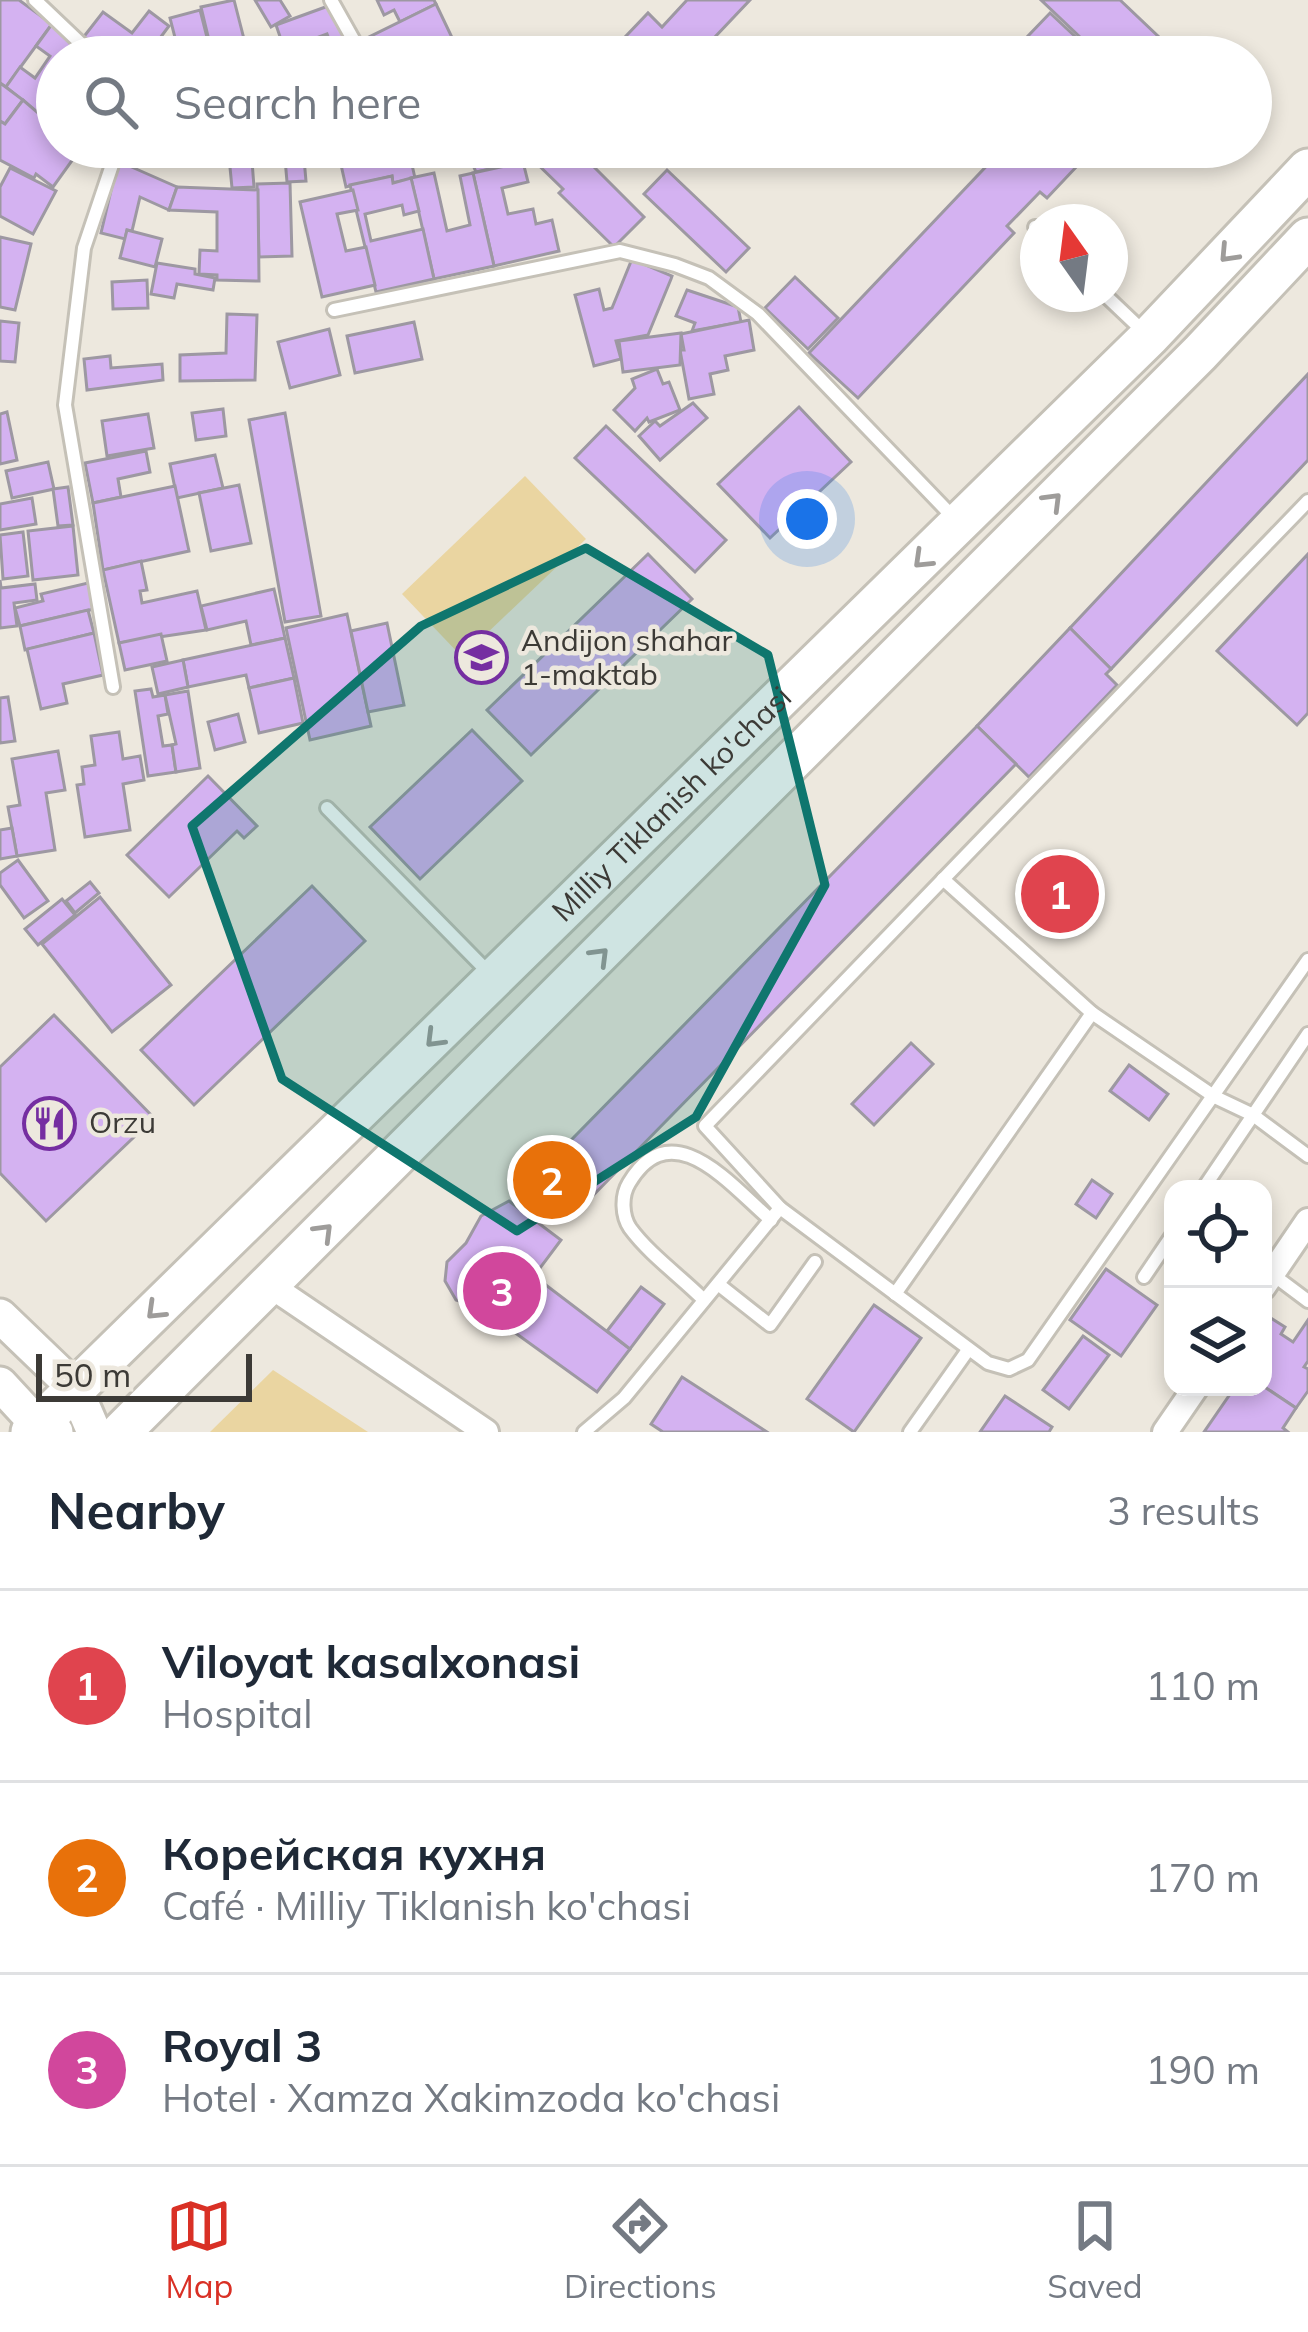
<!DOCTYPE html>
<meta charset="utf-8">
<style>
:root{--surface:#fff;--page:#f6f6f7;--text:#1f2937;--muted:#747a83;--line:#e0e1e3;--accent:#d93025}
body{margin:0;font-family:Mulish,sans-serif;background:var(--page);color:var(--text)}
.controls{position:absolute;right:36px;bottom:36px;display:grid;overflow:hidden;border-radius:24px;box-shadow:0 6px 18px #0003}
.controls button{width:108px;height:108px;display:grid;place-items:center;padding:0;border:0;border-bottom:3px solid var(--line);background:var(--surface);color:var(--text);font:60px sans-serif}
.compass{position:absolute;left:1020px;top:204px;width:108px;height:108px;border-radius:50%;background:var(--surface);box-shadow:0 6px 18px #0003;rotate:346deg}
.scale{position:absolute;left:36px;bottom:30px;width:216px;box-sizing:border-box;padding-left:12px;border:6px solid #3c3a36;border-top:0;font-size:33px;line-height:42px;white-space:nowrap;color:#3c3a36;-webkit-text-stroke:9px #ede8de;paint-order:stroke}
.you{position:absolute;left:807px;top:519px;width:42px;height:42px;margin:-30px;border:9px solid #fff;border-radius:50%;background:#1a73e8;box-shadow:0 0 0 18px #1a73e833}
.badge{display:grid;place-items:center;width:78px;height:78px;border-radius:50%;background:var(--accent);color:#fff;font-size:39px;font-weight:700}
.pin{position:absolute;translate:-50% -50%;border:6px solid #fff;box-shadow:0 3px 12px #0006}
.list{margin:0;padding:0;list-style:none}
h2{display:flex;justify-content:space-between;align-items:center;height:156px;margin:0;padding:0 48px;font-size:51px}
h2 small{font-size:39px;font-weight:400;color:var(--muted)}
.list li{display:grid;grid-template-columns:78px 1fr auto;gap:36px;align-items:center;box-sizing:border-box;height:192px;padding:0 48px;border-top:3px solid var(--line)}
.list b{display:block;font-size:45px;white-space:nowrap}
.list p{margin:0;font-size:39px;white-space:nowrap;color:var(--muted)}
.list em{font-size:39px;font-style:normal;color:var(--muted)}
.icon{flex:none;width:66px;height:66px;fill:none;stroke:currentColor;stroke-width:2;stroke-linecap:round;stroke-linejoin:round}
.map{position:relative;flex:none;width:1308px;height:1432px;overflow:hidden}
.search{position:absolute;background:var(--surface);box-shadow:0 6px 18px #0003;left:36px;right:36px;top:36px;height:132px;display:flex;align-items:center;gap:30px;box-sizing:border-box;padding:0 42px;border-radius:66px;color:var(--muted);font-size:45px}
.sheet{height:732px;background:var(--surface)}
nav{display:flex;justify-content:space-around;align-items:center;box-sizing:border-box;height:168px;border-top:3px solid var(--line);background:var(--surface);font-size:33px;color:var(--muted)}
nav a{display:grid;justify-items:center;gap:6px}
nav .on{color:var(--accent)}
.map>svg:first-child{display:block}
.green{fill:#ead5a1}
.building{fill:#d4b2f1;stroke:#9d98a2;stroke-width:3}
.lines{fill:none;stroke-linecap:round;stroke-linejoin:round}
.service-casing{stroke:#c5c1b7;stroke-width:18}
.minor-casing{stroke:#c5c1b7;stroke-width:30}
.secondary-casing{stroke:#c5c1b7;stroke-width:39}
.primary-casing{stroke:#c5c1b7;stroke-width:45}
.service{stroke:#fff;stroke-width:12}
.minor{stroke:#fff;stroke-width:24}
.secondary{stroke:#fff;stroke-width:33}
.primary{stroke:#fff;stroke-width:39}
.oneway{stroke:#9e9c9a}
.marked{fill:#0f766e;fill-opacity:0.2;stroke:#0f766e;stroke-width:9;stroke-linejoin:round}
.labels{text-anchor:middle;stroke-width:9;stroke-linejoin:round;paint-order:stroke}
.poi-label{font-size:30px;fill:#3c3a36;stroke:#ede8de;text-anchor:start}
.street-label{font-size:30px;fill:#3c3a36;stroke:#ede8de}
</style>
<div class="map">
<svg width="1308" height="1432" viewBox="0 0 1308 1432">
<rect width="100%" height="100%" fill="#ede8de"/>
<g class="green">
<polygon points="525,476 586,539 462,657 402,594"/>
<polygon points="273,1370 368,1432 210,1432"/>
</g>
<g class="building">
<polygon points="0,0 19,0 52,24 6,87 0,83"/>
<polygon points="234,0 244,39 233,41 236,57 213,57 201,7"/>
<polygon points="255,0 280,0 290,16 271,27"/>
<polygon points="377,0 434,0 436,4 400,22 394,10 384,15"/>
<polygon points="687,0 750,0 696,57 606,57 648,13 662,27"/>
<polygon points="1041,0 1120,0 1180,57 1101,57"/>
<polygon points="436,4 457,48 438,57 372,57 363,40"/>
<polygon points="331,5 353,57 336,57 327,34 311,40 317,57 287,57 276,25"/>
<polygon points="200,10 212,57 180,57 170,18"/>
<polygon points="149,11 169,26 146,57 106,57 82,39 103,12 132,33"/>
<polygon points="1050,13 1097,57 1036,57 1043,50 1028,36"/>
<polygon points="52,24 84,57 57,57 57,129 6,87 20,67 35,78 50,56 36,46"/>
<polygon points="0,83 23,100 5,124 0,121"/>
<polygon points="23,100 57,129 57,147 71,147 76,155 53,187 36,174 34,178 0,160 0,121 5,124"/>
<polygon points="228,147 266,147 251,148 254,187 232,188"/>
<polygon points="284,147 303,147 306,181 287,182"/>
<polygon points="337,147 386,147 389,161 410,156 415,178 393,183 392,176 346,187"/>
<polygon points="465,147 515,147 521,162 476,172"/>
<polygon points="530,147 574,147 644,217 614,247 559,193 563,189 525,152"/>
<polygon points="986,147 1095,147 1047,198 1040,192 1007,226 1014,233 858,398 809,353 996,156"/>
<polygon points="118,161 177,187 169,210 140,197 132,231 127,230 125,239 101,233"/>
<polygon points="523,162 528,182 502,188 508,214 533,209 536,224 552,220 559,251 494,266 473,173"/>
<polygon points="10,168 56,191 33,234 0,216 0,187"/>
<polygon points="667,170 749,248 726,272 644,194"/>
<polygon points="434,173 447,231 470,225 460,176 473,173 494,266 434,279 411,178"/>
<polygon points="392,176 393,183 411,178 419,211 404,215 402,205 365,214 371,241 423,229 434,279 376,292 350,185"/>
<polygon points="290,183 292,256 259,257 257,184"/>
<polygon points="177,187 258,190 259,281 217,280 217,275 199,274 200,250 217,251 217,212 169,210"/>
<polygon points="353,190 358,210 337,214 346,251 366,247 375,285 322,297 300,202"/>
<polygon points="127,230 162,239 155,267 120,258"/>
<polygon points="0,237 31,244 15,310 0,307"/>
<polygon points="632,259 672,276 671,279 648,335 616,341 621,359 594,366 575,295 599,289 604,310 612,308"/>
<polygon points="157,263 195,269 195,274 215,278 213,290 177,284 174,298 151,294"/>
<polygon points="795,277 838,318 808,349 765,308"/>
<polygon points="147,280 148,308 113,309 112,282"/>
<polygon points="687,290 738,307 741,322 692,331 695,323 676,316"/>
<polygon points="227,314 257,315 255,380 180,381 180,355 226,353"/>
<polygon points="749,320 754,350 725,356 728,370 710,374 714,394 689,399 680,350 684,350 681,334"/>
<polygon points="0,321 19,323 15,362 0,361"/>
<polygon points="414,322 422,359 355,373 347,336"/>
<polygon points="329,329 340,375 290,388 278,342"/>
<polygon points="681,333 680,365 623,372 619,341"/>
<polygon points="110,356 111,368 162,364 163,380 87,390 84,359"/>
<polygon points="657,369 663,384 669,382 680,410 649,422 647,418 635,431 614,410 635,388 632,379"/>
<polygon points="1308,374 1308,460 1111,669 1070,628"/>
<polygon points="693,403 707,418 660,460 639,436 655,421 660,426"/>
<polygon points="799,407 851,462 770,538 718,484"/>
<polygon points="223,409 226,436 196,440 192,413"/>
<polygon points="7,412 17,460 0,464 0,414"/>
<polygon points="285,413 321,616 285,622 249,420"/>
<polygon points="148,414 154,448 107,456 102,421"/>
<polygon points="606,426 726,540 695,572 575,458"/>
<polygon points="146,451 150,472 118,479 121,497 93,503 85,463"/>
<polygon points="215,455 223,488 177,498 170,464"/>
<polygon points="48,462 54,489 12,498 6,471"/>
<polygon points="239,485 251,543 211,551 199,493"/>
<polygon points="175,486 189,551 103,570 93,503"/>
<polygon points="68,487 73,525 58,526 53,489"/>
<polygon points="32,498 36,524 0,530 0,504"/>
<polygon points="73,526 78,575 33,580 28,531"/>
<polygon points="23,532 28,576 3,579 0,535"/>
<polygon points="648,554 692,599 531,755 487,710"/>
<polygon points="1308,554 1308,713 1297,725 1217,651"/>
<polygon points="141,561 147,590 140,591 142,603 197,591 206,630 119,643 103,570"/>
<polygon points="0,580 1,588 35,584 37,600 14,603 17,626 0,628"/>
<polygon points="88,583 94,609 20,626 15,608 43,601 41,594"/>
<polygon points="274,589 285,638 251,645 246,621 207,630 201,606"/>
<polygon points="88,610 94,633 25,650 20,626"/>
<polygon points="347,614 371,726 310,740 286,628"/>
<polygon points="387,623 404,705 368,712 351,631"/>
<polygon points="1070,628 1111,669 1106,674 1117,685 1029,777 977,726"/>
<polygon points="94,633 103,675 63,684 67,703 41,709 27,649"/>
<polygon points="161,634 167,661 125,670 119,643"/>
<polygon points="285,638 294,678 249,688 246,675 188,687 183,660"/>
<polygon points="183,660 188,687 158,694 152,667"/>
<polygon points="294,678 303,723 259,733 249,688"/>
<polygon points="151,689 153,697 165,695 168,714 158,716 163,746 172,745 176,772 148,776 135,691"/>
<polygon points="188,691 200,768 176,772 172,745 176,744 165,695"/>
<polygon points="8,697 15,741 0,743 0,698"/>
<polygon points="238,714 245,742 215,750 208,722"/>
<polygon points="977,726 1016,764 570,1219 531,1181"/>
<polygon points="472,730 522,781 420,879 370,827"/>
<polygon points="119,732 123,759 140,756 144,780 123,784 130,830 85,837 77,785 84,784 82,767 95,765 91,736"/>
<polygon points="58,751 65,790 46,793 55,850 17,856 8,807 20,805 12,759"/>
<polygon points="208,776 257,826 244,838 237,831 169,897 127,855"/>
<polygon points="12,828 17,856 0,859 0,830"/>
<polygon points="18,860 48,901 24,918 0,885 0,873"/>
<polygon points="90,882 99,893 75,913 66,901"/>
<polygon points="312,886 365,941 194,1105 141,1050"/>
<polygon points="100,897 171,985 112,1032 42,944"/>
<polygon points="62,899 75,915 38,945 25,929"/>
<polygon points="54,1015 154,1118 46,1221 0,1173 0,1067"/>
<polygon points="911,1043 933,1064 874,1125 852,1104"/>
<polygon points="1129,1065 1168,1094 1149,1120 1110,1091"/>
<polygon points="1092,1180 1112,1194 1096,1218 1076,1204"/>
<polygon points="509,1201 561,1240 534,1276 630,1349 597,1392 481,1308 456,1300 445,1281 447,1262 466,1243 481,1216"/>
<polygon points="1106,1269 1157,1305 1121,1356 1070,1320"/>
<polygon points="641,1287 664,1304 630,1349 607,1331"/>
<polygon points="874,1305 921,1338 854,1432 807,1399"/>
<polygon points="1263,1313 1285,1327 1281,1334 1293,1342 1308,1320 1308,1361 1304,1367 1308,1369 1308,1391 1296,1408 1263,1386"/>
<polygon points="1083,1336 1109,1355 1069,1409 1043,1390"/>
<polygon points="682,1377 767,1432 663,1432 651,1424"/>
<polygon points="1263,1386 1296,1408 1283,1428 1288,1432 1204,1432 1235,1387"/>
<polygon points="1005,1396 1052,1427 1049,1432 980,1432"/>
</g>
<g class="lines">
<defs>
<g id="service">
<polyline points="35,0 95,57"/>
<polyline points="331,0 363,57"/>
<polyline points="1035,227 1038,231"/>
<polyline points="1104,294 1144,332"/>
<polyline points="334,310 620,251 675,265 709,278 758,314 954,518"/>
<polyline points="113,687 65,405 84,248 118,147"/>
<polyline points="327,808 490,974"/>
<polyline points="943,879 1092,1013"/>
<polyline points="1203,1189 1308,1034"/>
<polyline points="780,1208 705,1126 1308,501"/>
<polyline points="1272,1274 1308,1301"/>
<polyline points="1144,1277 1173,1234"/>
<polyline points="718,1284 770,1325 815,1262"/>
<polyline points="895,1294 1092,1013 1215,1097 1253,1115 1308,1156"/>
<path d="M 704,1300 C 681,1277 649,1254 630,1228 C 622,1216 621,1196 629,1183 C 672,1111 730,1185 771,1220"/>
<polyline points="584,1432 624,1398 780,1208 988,1363 1009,1369 1028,1360 1308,960"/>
<polyline points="910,1432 968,1350"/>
</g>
<g id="minor">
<polyline points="271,1286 486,1432"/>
<polyline points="1263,1287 1308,1221"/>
<polyline points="1165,1432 1196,1387"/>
</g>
<g id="secondary">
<polyline points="0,1316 75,1388 94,1432"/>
<polyline points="0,1384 38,1425 56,1432"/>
</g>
<g id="primary">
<path id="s1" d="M 31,1432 L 1149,337 L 1308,169"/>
<polyline points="121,1432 1200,353 1308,238"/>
</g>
</defs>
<use href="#service" class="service-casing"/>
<use href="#minor" class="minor-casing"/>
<use href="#secondary" class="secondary-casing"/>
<use href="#primary" class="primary-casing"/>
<use href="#service" class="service"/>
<use href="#minor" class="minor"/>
<use href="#secondary" class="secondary"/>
<use href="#primary" class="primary"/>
</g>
<defs><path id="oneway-chevron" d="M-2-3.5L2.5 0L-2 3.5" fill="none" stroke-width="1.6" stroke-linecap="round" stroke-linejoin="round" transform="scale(3)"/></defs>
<g class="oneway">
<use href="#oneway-chevron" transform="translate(1228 254) rotate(133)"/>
<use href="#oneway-chevron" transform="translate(1053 501) rotate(-45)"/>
<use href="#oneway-chevron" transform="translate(922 560) rotate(136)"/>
<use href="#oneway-chevron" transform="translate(600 956) rotate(-45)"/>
<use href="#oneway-chevron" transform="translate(434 1039) rotate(135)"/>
<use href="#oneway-chevron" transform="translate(324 1232) rotate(-45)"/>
<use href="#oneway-chevron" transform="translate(155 1311) rotate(136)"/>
</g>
<path class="marked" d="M 586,548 L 768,655 L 825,885 L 696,1117 L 517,1231 L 282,1079 L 192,826 L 421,626 Z"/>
<defs>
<symbol id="school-ring" viewBox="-11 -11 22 22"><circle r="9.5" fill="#ede8de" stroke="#752ea1" stroke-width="1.5"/><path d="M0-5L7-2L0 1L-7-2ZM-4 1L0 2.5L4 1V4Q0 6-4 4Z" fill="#752ea1"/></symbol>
<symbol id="restaurant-ring" viewBox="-11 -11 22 22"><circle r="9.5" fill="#ede8de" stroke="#752ea1" stroke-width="1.5"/><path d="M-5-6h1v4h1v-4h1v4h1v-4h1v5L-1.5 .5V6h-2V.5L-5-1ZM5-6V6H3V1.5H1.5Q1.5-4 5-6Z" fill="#752ea1"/></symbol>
</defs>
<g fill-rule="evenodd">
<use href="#school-ring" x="452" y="628" width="59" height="59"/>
<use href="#restaurant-ring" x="20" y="1094" width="59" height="59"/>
</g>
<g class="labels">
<g class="poi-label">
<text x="521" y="651">Andijon shahar<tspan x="521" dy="34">1-maktab</tspan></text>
<text x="89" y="1133">Orzu</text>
</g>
<g class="street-label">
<text dy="10" stroke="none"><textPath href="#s1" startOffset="897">Milliy Tiklanish ko'chasi</textPath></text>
</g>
</g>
</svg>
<div class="controls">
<button><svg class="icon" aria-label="locate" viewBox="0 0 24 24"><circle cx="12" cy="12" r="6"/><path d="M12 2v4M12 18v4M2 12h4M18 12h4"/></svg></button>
<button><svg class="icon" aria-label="layers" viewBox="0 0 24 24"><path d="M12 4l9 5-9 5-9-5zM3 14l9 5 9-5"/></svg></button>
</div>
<svg class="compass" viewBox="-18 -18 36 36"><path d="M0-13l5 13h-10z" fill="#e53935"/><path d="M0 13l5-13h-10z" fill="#747a83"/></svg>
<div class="scale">50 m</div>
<div class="you"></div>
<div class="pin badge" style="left:1060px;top:894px;background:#e0444e">1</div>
<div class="pin badge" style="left:552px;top:1180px;background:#e8710a">2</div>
<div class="pin badge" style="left:502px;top:1291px;background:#d1479c">3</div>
<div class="search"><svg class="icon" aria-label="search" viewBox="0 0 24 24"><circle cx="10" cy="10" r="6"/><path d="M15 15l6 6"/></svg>Search here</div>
</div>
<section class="sheet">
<h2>Nearby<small>3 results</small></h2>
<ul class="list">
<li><span class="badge" style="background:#e0444e">1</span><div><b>Viloyat kasalxonasi</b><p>Hospital</p></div><em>110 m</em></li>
<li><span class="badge" style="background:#e8710a">2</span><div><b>Корейская кухня</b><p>Café · Milliy Tiklanish ko'chasi</p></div><em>170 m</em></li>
<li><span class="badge" style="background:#d1479c">3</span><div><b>Royal 3</b><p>Hotel · Xamza Xakimzoda ko'chasi</p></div><em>190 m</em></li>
</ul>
</section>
<nav>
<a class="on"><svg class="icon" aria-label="map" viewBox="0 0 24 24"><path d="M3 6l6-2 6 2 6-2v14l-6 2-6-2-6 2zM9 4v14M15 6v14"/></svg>Map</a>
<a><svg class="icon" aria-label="directions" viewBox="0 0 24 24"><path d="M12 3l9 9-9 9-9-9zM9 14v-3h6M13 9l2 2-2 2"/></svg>Directions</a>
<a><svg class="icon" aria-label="saved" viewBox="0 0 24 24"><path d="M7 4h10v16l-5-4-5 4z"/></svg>Saved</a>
</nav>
